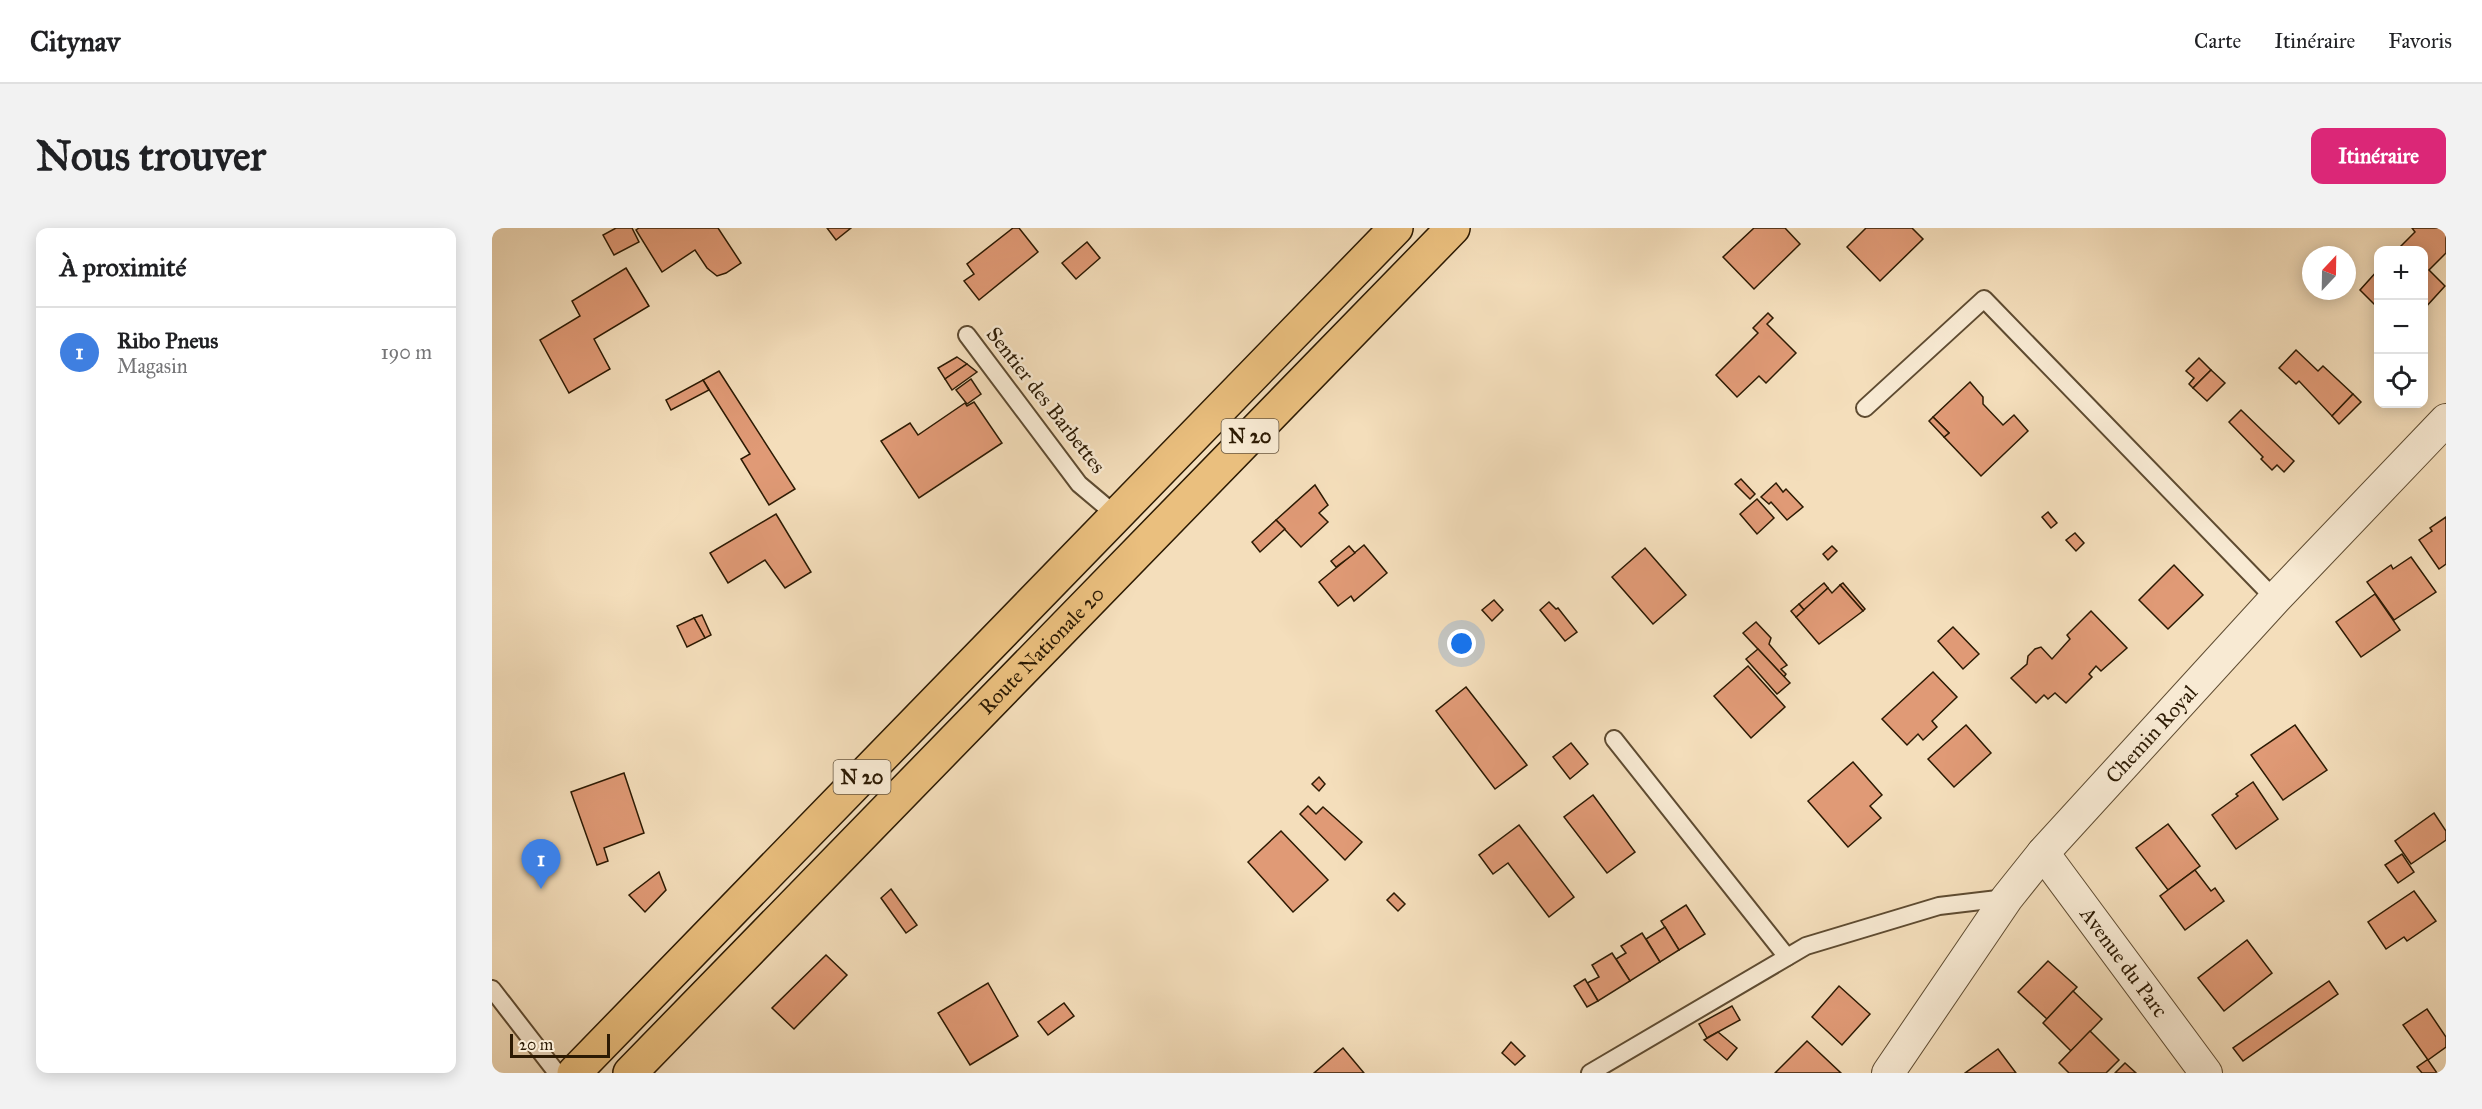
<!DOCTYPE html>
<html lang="fr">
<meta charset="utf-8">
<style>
:root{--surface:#fff;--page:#f2f2f2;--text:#202124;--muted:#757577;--line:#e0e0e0;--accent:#db2777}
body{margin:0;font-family:"IM FELL Great Primer",serif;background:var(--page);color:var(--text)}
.controls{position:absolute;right:18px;top:18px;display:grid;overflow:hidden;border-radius:12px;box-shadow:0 3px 15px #0003}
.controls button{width:54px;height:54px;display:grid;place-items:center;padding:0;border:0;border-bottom:2px solid var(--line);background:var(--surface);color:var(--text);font:30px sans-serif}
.compass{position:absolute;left:1810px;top:18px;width:54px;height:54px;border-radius:50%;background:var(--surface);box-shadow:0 3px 15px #0003;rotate:22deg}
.scale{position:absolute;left:18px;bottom:15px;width:100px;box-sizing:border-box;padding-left:6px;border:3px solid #2c1a03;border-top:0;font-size:16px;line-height:21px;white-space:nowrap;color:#2c1a03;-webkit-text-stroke:4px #f8ead3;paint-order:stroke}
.you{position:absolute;left:970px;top:416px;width:21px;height:21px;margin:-15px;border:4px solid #fff;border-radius:50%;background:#1a73e8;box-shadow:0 0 0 9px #1a73e833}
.badge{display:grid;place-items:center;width:39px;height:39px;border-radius:50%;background:var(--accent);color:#fff;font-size:20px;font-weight:700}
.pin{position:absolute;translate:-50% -50px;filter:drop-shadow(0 2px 3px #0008)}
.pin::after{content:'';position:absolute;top:32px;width:21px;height:18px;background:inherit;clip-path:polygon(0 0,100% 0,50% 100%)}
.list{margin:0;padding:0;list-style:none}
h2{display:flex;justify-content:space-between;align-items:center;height:78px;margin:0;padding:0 24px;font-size:26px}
h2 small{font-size:20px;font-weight:400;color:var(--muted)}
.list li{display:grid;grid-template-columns:39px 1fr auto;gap:18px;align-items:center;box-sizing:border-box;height:90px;padding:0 24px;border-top:2px solid var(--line)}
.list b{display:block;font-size:22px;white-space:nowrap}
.list p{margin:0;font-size:20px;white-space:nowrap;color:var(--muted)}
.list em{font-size:20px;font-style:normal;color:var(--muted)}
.icon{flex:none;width:33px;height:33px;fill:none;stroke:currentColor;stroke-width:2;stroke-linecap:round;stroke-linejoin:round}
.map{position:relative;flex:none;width:1954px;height:845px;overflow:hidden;border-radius:12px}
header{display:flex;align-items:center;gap:36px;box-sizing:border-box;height:84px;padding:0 30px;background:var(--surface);border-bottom:2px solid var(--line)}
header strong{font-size:28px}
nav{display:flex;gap:33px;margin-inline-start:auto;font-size:21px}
.intro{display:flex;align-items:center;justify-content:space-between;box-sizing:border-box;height:144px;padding:0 36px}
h1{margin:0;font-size:42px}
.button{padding:15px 27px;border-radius:12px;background:var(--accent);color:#fff;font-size:21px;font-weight:700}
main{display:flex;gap:36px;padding:0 36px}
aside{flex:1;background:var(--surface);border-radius:12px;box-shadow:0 3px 15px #0003}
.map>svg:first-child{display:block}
.building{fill:#e09a76;stroke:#2c1a03;stroke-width:1.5}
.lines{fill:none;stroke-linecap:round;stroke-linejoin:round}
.lane-casing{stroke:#5e4b31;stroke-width:20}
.street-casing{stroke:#5e4b31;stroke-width:34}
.primary-casing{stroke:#2c1a03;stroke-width:36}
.lane{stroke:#f8ead3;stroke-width:16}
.street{stroke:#f8ead3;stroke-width:32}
.primary{stroke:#eabf7e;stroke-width:33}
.labels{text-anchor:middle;stroke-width:5;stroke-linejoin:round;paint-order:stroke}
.shield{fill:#f8ead3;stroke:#695841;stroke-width:1.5}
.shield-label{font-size:20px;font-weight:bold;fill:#2c1a03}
.street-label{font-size:21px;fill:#2c1a03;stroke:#f8ead3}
</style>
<header>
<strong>Citynav</strong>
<nav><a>Carte</a><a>Itinéraire</a><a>Favoris</a></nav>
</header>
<div class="intro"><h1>Nous trouver</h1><a class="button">Itinéraire</a></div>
<main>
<aside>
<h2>À proximité<small></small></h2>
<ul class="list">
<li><span class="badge" style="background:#3f7fe0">1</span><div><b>Ribo Pneus</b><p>Magasin</p></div><em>190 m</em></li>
</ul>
</aside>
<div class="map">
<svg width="1954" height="845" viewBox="0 0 1954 845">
<rect width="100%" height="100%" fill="#f4debb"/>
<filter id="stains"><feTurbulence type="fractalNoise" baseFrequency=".00333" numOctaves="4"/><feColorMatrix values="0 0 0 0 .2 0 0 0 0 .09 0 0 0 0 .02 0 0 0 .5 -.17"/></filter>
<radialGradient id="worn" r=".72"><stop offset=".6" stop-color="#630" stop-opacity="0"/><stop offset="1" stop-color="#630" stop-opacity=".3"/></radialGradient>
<g class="building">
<polygon points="124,0 140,0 147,14 122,27 111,7"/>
<polygon points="147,0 226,0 249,35 234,45 225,48 215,40 203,22 170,44 144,2"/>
<polygon points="335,0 359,0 344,12"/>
<polygon points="521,0 527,0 546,24 487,72 472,53 482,46 475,36"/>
<polygon points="1262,0 1293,0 1308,16 1262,61 1231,29"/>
<polygon points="1374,0 1420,0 1431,11 1388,53 1355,19"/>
<polygon points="1920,0 1954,0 1954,25 1937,42 1953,58 1932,81 1932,22 1905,22 1923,4"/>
<polygon points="595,14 608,30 584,51 570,35"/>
<polygon points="134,40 157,78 102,111 118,141 77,165 48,112 88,88 80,73"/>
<polygon points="1886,42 1886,80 1868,62"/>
<polygon points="1276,85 1281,90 1275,96 1304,125 1274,155 1267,148 1245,169 1224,147 1266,105 1261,100"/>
<polygon points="1804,122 1826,143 1831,138 1861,166 1840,188 1807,153 1804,156 1787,140"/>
<polygon points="465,129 475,136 453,151 446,140"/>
<polygon points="1707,130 1719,142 1701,160 1697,156 1702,150 1694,143"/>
<polygon points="475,136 485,144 460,162 453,151"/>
<polygon points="1719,142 1733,155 1715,173 1701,160"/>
<polygon points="227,143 303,261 277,277 249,231 258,226 211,152"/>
<polygon points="479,151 489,166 475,176 464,162"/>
<polygon points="211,152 217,162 179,182 174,172"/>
<polygon points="1478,154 1491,169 1491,176 1511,197 1522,187 1536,203 1489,248 1452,209 1457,205 1441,189"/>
<polygon points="1861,166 1869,174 1847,196 1840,188"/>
<polygon points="482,174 510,215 427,270 389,213 418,195 426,207 473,175 475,178"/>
<polygon points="1749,182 1802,233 1792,244 1785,237 1780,242 1769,231 1771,229 1737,194"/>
<polygon points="1441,189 1457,205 1452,209 1437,193"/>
<polygon points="1249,251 1263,266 1258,271 1243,256"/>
<polygon points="1284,255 1291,264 1294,261 1311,279 1295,292 1279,274 1277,276 1269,269"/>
<polygon points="823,257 836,277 827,285 836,294 809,319 784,292"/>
<polygon points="1265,271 1282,290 1265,306 1248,286"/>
<polygon points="1556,284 1565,295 1559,300 1550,289"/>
<polygon points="284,286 319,344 293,360 273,332 236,355 218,325"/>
<polygon points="1954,289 1954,336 1947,341 1927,312 1940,303 1938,300"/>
<polygon points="784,292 793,301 768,324 760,314"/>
<polygon points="1583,305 1592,315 1584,323 1574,312"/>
<polygon points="872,317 895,345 862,373 859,368 846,378 827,354"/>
<polygon points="857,318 863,325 844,339 839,333"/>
<polygon points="1340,318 1345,323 1336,332 1331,326"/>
<polygon points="1153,320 1194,367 1161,396 1120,349"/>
<polygon points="1919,329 1944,364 1902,392 1875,354 1899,337 1901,341"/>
<polygon points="1682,337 1711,367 1676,401 1647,372"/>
<polygon points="1332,355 1336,360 1312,382 1307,376"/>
<polygon points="1351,355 1373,381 1371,383 1348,357"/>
<polygon points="1348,357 1371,383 1327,416 1304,389 1336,360 1340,365"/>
<polygon points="1883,366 1908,402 1869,429 1844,394"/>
<polygon points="1002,372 1011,382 1000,393 990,382"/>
<polygon points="1057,374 1064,381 1066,380 1085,404 1073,413 1048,382"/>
<polygon points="1307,376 1312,382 1304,389 1299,383"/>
<polygon points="1599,383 1635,420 1609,443 1604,438 1597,446 1600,449 1574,475 1563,465 1556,471 1552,467 1544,475 1519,450 1535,436 1536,428 1543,421 1549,419 1560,431 1578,411 1575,407"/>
<polygon points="210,387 219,407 213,410 202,390"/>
<polygon points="202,390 213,410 195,419 185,398"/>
<polygon points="1264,394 1279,410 1277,416 1295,437 1289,441 1294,446 1292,449 1251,405"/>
<polygon points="1461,399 1487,426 1471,441 1446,413"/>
<polygon points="1266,421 1298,455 1285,466 1254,431"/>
<polygon points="1256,438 1293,479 1259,510 1222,468"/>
<polygon points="1441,444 1465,469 1440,493 1445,499 1431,512 1426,506 1415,517 1390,491"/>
<polygon points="974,459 1035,537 1003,561 944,483"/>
<polygon points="1474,497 1499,525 1462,559 1436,531"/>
<polygon points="1803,497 1835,542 1791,572 1759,527"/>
<polygon points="1079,515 1096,536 1078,551 1061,529"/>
<polygon points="1361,534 1390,567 1378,578 1389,590 1356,619 1316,573"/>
<polygon points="132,545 152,605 112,620 116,633 105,637 79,564"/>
<polygon points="827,549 833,556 827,563 820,556"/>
<polygon points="1761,554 1786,591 1744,621 1720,587 1746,568 1744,566"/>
<polygon points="1101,567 1143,624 1115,645 1072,589"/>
<polygon points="816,578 824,586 831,579 870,614 853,632 808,586"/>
<polygon points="1942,585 1954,603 1954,612 1919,636 1903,613"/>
<polygon points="1676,596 1708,638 1676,662 1644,620"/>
<polygon points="1027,597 1082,669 1057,689 1016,635 1001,646 987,627"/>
<polygon points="789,603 836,652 801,684 756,634"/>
<polygon points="1910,626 1922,644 1906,655 1893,637"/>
<polygon points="1703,642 1719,663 1723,660 1732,673 1693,702 1668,668"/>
<polygon points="167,644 174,662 153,684 137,667"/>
<polygon points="399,661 425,697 414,705 389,670"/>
<polygon points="1922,663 1944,693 1915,713 1912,709 1894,721 1876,694"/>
<polygon points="902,665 913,676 906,683 895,672"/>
<polygon points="1194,677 1213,706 1187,722 1169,693"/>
<polygon points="1173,699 1187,722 1168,734 1154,711"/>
<polygon points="1150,705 1168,734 1138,753 1124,731 1134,725 1129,718"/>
<polygon points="1755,712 1780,745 1732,783 1706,750"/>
<polygon points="1120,725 1138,753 1106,773 1095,755 1107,749 1100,737"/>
<polygon points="334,727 355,747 302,801 280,780"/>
<polygon points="1556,733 1585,759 1555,791 1526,764"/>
<polygon points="1093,751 1106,773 1095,779 1082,758"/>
<polygon points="1837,753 1846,766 1751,833 1741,820"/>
<polygon points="496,755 526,808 478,837 446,785"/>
<polygon points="1347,758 1378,786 1350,817 1320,789"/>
<polygon points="1581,763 1610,791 1579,823 1551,795"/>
<polygon points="572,775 582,788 556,807 546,794"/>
<polygon points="1240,778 1248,792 1215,810 1207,796"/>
<polygon points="1935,781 1954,809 1954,819 1936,832 1911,797"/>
<polygon points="1598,803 1627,832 1614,845 1577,845 1567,835"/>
<polygon points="1226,804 1245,820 1235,832 1212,812"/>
<polygon points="1315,813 1349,845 1283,845"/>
<polygon points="1019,814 1033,828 1023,837 1010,825"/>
<polygon points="851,820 872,845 822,845"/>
<polygon points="1506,821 1524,845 1473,845"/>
<polygon points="1935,832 1936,832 1945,845 1930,845 1925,839"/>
<polygon points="1633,835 1644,845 1623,845"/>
</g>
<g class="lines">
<defs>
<g id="lane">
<polyline points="475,107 587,256 625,288"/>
<polyline points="1373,180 1492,71 1783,371"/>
<polyline points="1122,511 1295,729"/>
<polyline points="0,761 65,845"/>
<polyline points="1098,845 1314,718 1447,678 1514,670"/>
</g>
<g id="street">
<path id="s1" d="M 1551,625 L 1714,845"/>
<path id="s2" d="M 1396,845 L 1515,670 L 1551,625 L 1783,371 L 1954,192"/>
</g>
<g id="primary">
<polyline points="82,845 904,0"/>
<path id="s3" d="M 138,845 L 961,0"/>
</g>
</defs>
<use href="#lane" class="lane-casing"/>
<use href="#street" class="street-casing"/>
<use href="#primary" class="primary-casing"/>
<use href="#lane" class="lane"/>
<use href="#street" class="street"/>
<use href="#primary" class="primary"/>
</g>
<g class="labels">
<g class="shield">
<rect x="729.5" y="191" width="57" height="34" rx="4.5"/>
<rect x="341.5" y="532" width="57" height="34" rx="4.5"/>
</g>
<g class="shield-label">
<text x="758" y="215">N 20</text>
<text x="370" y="556">N 20</text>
</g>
<g class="street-label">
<text transform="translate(554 172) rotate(52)" y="7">Sentier des Barbettes</text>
<text dy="7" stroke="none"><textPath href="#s3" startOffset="590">Route Nationale 20</textPath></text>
<text dy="7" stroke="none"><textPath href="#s2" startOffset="430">Chemin Royal</textPath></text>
<text dy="7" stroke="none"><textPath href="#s1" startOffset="136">Avenue du Parc</textPath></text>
</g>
</g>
<rect width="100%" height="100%" filter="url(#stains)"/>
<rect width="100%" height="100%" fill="url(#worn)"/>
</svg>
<div class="controls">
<button>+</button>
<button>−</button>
<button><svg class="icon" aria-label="locate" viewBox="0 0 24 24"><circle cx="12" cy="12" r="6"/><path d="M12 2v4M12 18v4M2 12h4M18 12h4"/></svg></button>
</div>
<svg class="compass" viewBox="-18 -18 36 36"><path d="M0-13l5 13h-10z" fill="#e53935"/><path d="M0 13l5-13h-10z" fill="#757577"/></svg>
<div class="scale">20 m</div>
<div class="you"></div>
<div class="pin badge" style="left:49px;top:661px;background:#3f7fe0">1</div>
</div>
</main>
